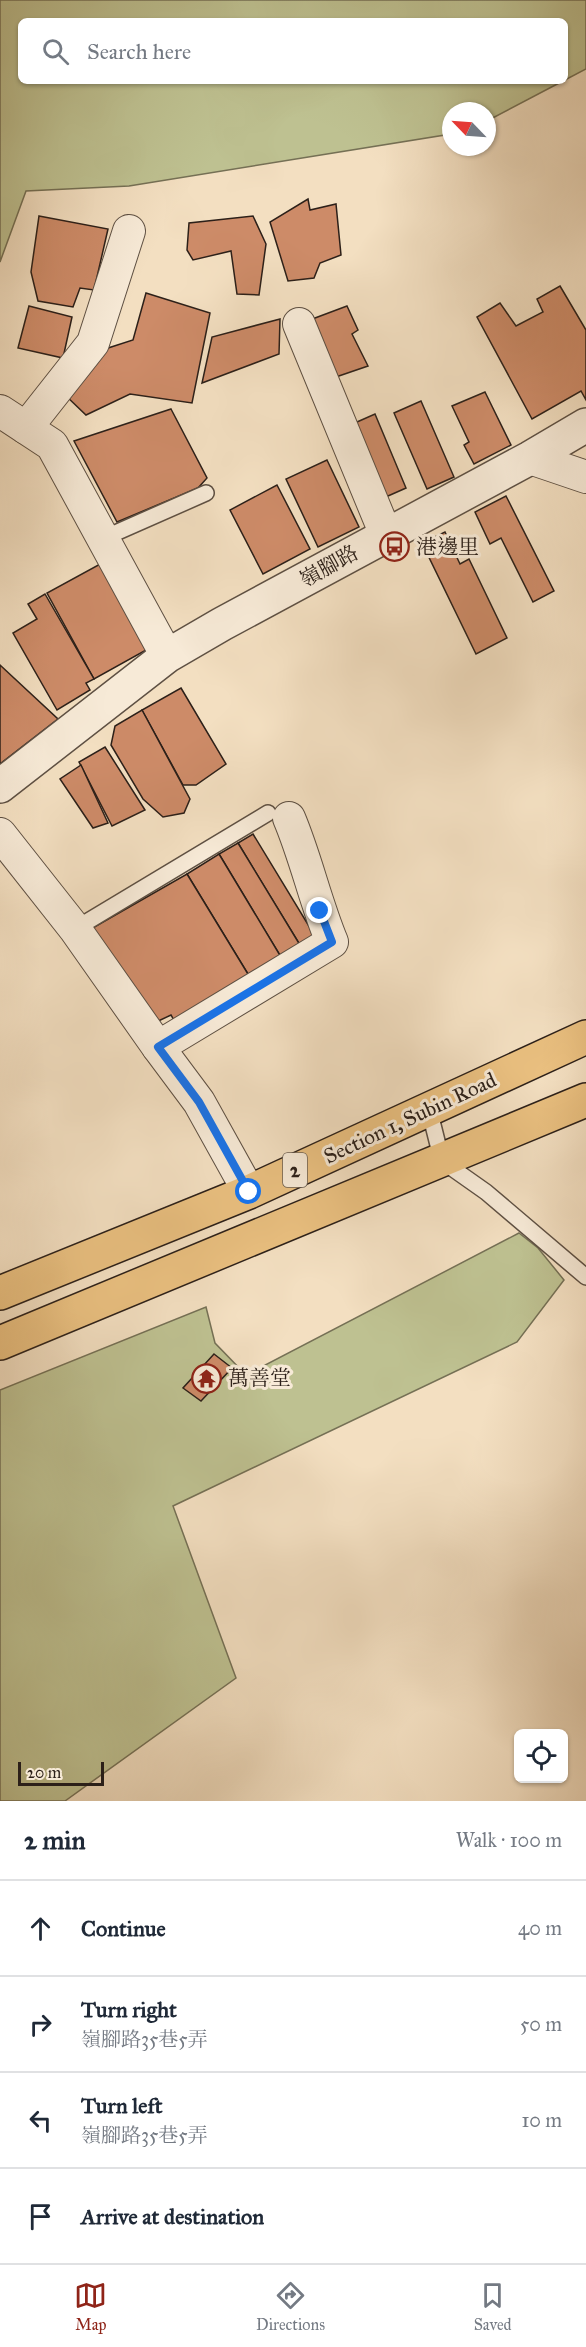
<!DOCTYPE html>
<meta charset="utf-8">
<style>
:root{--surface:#fff;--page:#f2f2f3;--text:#1f2937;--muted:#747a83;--line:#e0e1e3;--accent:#8f2418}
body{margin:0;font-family:"IM FELL Great Primer","Noto Serif TC",serif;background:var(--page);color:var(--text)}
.controls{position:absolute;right:18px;bottom:18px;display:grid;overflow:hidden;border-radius:9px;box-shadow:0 2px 4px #0004}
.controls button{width:54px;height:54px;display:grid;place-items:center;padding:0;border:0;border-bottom:2px solid var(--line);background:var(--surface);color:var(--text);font:30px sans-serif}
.compass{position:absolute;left:442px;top:102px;width:54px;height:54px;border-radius:50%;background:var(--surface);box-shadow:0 2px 4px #0004;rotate:295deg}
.scale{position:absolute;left:18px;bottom:15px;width:86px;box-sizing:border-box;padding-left:6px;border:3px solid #2c2019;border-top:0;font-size:16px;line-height:21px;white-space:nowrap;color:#2c2019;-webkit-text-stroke:4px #f7ead7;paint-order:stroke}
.stop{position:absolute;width:18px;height:18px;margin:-14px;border:4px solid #1a73e8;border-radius:50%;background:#fff}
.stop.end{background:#1a73e8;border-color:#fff;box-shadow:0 2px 6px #0008}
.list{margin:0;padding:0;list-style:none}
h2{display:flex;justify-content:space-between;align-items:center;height:78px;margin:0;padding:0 24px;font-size:26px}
h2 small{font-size:20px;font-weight:400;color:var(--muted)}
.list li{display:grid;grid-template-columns:39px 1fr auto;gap:18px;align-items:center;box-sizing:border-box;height:96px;padding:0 24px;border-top:2px solid var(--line)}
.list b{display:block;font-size:22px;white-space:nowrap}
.list p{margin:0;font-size:20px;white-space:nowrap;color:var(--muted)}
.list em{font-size:20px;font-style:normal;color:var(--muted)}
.icon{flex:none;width:33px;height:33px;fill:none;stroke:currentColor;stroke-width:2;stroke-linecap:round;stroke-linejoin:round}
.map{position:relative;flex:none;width:586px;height:1801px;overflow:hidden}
.search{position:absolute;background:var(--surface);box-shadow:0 2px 4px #0004;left:18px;right:18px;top:18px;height:66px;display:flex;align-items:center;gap:15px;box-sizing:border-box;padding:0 21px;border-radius:9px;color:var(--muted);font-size:22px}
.sheet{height:462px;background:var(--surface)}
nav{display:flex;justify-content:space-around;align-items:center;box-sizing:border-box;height:84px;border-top:2px solid var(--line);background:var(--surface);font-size:16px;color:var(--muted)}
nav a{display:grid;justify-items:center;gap:3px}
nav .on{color:var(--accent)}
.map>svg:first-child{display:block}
.green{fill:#bec191;stroke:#757055;stroke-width:1.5}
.building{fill:#cd8b68;stroke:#2c2019;stroke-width:1.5}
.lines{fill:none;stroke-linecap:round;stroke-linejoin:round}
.service-casing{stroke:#5e5043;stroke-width:18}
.minor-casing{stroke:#5e5043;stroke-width:34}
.tertiary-casing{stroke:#5e5043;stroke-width:36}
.primary-casing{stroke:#2c2019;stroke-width:36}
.service{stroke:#f7ead7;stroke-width:15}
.minor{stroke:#f7ead7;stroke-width:32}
.tertiary{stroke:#f7ead7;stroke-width:33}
.primary{stroke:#eac080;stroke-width:33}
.route{stroke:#1a73e8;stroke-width:8}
.labels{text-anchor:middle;stroke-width:6;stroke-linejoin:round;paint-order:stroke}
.shield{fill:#f7ead7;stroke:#695d52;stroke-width:1.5}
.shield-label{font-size:20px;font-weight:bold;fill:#2c2019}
.poi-label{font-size:21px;fill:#2c2019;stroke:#f7ead7;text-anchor:start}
.street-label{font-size:21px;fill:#2c2019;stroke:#f7ead7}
</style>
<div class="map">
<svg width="586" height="1801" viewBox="0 0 586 1801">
<rect width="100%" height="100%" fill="#f3dfc1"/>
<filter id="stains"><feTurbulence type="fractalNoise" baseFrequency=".00333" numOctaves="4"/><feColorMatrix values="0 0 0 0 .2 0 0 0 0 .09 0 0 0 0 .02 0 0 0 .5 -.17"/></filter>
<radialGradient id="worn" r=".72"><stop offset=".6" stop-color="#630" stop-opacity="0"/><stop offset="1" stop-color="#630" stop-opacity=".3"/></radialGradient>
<g class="green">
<polygon points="0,0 586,0 586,69 565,80 565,21 21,21 21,81 563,81 487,121 487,111 451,111 451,134 129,186 26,191 0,262"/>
<polygon points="519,1233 538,1248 564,1280 517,1342 173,1506 236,1678 65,1801 0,1801 0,1390 206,1307 215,1343 246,1375"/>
</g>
<g class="building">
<polygon points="308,199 310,210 336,204 341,255 320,263 314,278 288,281 270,222"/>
<polygon points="39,216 108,229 94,290 80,288 73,307 38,301 31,272"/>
<polygon points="253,216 266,244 259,295 237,294 231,251 193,260 187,250 189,223"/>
<polygon points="560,286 586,330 586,400 581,391 532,419 477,317 500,303 516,326 543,312 537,299"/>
<polygon points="146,293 210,313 192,403 130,394 86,415 63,393 102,350 133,340"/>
<polygon points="29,306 72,317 63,358 18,348"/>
<polygon points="347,306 358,330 352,334 368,366 330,379 307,321"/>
<polygon points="280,319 279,354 202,383 212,337"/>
<polygon points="485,392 511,445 474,464 464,445 469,442 452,406"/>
<polygon points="421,401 454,477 427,489 394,413"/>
<polygon points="171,409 207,478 198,488 117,522 74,441"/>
<polygon points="375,414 406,488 379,500 348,426"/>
<polygon points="327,460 359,527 318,547 286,479"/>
<polygon points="277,485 310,549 263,574 230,510"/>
<polygon points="506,496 554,591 533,602 501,538 490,544 475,512"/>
<polygon points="445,532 460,564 469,559 507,638 476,654 422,543"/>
<polygon points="102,563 148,649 94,679 47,593"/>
<polygon points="45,594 94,679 86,683 90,690 57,710 13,633 37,619 28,604"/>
<polygon points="0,665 58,719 0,764"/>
<polygon points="181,688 226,764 196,785 183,785 142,710"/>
<polygon points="142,710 190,799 184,813 163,817 143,799 111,745 115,726"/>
<polygon points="105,747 145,810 112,826 79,762"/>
<polygon points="81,765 108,823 93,828 60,779"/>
<polygon points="253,834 315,936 300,945 238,843"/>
<polygon points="238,843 300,945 281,957 219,854"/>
<polygon points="219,854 281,957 251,979 187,874"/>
<polygon points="187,874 251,979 175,1022 171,1015 152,1024 89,930"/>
<polygon points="214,1354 232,1368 201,1401 183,1388"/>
</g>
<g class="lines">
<defs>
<g id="service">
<polyline points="104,538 206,493"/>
<polyline points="75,929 268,813"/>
<polyline points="429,1109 442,1161 486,1192 586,1277"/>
</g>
<g id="minor">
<polyline points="299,324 386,535"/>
<polyline points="0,411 52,445 167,656"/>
<polyline points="26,428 93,343 129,231"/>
<polyline points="530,458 586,477"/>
<polyline points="0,834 75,929 158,1047 199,1102 249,1192"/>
<path d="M 158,1047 L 332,942 C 315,901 306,858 289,818"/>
</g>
<polyline id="tertiary" points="0,786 167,656 222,624 530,458 586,425"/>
<g id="primary">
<polyline points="0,1293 249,1192 586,1037"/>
<polyline points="0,1343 586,1100"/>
</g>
</defs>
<use href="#service" class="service-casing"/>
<use href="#minor" class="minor-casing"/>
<use href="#tertiary" class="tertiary-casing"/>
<use href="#primary" class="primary-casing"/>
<use href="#service" class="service"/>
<use href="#minor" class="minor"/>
<use href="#tertiary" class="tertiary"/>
<use href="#primary" class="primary"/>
</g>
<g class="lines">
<polyline class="route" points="249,1192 199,1102 158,1047 332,942 320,911"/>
</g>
<defs>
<symbol id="bus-ring" viewBox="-11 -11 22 22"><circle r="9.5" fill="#f7ead7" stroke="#8f2418" stroke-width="1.5"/><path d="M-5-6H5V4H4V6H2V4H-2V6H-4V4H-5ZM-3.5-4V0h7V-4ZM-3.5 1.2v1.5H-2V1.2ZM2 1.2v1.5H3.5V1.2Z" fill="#8f2418"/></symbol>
<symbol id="temple-ring" viewBox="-11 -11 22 22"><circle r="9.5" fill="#f7ead7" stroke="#8f2418" stroke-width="1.5"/><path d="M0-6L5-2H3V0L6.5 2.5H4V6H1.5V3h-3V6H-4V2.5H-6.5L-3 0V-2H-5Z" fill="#8f2418"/></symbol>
</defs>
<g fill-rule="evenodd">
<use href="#bus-ring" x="378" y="530" width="33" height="33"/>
<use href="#temple-ring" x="190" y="1362" width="33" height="33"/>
</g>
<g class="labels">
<rect class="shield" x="283" y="1153" width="24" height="34" rx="4.5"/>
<g class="shield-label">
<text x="295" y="1177">2</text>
</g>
<g class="poi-label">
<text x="416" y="554">港邊里</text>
<text x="228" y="1385">萬善堂</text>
</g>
<g class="street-label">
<text transform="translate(329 566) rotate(-29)" y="7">嶺腳路</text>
<text transform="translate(410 1118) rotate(-25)" y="7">Section 1, Subin Road</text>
</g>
</g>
<rect width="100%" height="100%" filter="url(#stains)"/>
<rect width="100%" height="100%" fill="url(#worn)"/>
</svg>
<div class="controls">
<button><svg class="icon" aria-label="locate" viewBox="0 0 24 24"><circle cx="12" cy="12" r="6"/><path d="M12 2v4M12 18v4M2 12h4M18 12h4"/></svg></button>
</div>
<svg class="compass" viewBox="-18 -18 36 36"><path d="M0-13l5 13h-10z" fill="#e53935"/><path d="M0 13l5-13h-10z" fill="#747a83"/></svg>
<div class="scale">20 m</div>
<div class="stop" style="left:249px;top:1192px"></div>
<div class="stop end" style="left:320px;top:911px"></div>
<div class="search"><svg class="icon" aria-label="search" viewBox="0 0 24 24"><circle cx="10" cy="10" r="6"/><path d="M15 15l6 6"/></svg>Search here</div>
</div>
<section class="sheet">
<h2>2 min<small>Walk · 100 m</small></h2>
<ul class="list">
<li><svg class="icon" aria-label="ahead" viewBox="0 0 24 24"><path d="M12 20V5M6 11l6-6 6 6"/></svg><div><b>Continue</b></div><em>40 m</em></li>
<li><svg class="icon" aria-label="right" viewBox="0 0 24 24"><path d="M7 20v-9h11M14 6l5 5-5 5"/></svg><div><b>Turn right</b><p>嶺腳路35巷5弄</p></div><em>50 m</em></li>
<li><svg class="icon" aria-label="left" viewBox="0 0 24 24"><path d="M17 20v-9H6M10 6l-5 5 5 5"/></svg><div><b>Turn left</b><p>嶺腳路35巷5弄</p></div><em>10 m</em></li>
<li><svg class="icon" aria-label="arrive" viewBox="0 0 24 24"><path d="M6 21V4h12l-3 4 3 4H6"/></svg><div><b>Arrive at destination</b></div></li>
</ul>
</section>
<nav>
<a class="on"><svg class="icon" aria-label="map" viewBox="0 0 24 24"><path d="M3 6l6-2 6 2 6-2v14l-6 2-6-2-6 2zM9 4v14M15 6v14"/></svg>Map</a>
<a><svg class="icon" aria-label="directions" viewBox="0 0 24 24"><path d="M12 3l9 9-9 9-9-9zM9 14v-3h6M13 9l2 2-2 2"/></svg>Directions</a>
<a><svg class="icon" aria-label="saved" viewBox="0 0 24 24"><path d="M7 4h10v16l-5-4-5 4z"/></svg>Saved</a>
</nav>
